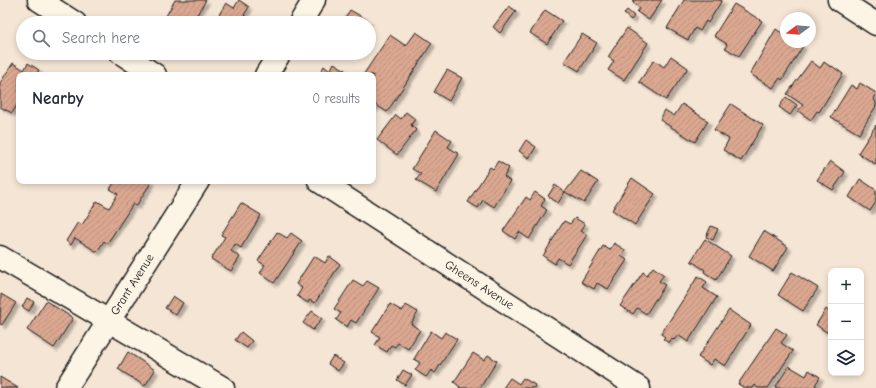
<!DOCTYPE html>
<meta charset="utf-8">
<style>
:root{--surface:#fff;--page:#f6f6f7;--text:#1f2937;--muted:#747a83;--line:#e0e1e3}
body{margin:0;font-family:"Comic Neue",sans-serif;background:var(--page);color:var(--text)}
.controls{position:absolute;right:12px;bottom:12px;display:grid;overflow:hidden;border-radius:8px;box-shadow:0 2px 6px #0003}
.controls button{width:36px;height:36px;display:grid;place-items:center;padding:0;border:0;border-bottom:1px solid var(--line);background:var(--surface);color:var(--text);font:20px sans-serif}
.compass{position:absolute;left:780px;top:12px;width:36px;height:36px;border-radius:50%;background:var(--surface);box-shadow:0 2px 6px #0003;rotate:254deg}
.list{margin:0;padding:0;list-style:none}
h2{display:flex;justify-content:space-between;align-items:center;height:52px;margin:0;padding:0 16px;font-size:17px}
h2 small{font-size:13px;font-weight:400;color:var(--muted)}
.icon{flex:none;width:22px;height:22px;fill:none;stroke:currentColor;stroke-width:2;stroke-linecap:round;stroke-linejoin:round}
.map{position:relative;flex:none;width:876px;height:388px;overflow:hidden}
.search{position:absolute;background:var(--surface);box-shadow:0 2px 6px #0003;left:16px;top:16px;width:360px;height:44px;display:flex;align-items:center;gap:10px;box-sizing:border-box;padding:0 14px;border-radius:22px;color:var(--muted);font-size:15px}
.panel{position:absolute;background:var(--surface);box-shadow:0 2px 6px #0003;left:16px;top:72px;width:360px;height:112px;border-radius:8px}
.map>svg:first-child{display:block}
.building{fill:url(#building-hatch);stroke:#1c1c1c;filter:url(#shadow)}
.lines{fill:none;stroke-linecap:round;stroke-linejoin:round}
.minor-casing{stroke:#1c1c1c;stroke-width:25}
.minor{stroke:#fcf5e5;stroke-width:22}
.labels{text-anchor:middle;stroke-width:3.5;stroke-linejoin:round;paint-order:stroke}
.street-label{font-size:12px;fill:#1c1c1c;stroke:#fcf5e5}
</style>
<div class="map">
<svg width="876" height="388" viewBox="0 0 876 388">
<defs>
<pattern id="building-hatch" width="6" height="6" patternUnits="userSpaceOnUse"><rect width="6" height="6" fill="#dba790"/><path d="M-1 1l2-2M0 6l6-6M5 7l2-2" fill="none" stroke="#bb8f7c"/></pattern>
<filter id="shadow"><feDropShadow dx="3.5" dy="3.5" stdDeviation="1" flood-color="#0004"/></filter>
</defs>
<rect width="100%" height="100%" fill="#f5e5d4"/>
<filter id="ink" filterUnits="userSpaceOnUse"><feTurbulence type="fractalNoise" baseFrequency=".025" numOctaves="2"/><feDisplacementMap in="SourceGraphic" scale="8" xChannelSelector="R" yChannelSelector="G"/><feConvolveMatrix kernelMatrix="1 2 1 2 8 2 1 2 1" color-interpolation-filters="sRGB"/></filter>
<g filter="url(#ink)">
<g class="building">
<polygon points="175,0 206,0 192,23 180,17 177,23 166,16"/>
<polygon points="239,0 249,7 244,15 248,18 245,23 214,23 226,3 234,8"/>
<polygon points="634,0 662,0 649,20 637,12 640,8 633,3"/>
<polygon points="684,0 722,0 708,23 706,21 700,31 695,28 688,40 667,28"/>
<polygon points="734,4 762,21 739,56 725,48 727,44 714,36"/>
<polygon points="509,6 516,11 500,33 493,27"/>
<polygon points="350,10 369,21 367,23 343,22"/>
<polygon points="545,10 562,21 547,44 530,33"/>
<polygon points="627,10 634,16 631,20 624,14"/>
<polygon points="627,28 648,43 624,80 608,70 614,61 608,57"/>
<polygon points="776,29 786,36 786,42 796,42 803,46 782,80 780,78 773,88 750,74"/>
<polygon points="416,32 432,43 387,112 376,105 373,109 373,75 363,75 390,35 406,46"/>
<polygon points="582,34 597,43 579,71 564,62"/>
<polygon points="671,56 688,68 666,100 639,82 654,60 664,67"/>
<polygon points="811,61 820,68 824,62 831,67 832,66 843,74 819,112 817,111 811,120 798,111 803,105 787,94"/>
<polygon points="13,63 24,70 28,63 39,70 36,75 19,75 19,102 12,113 0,107 0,83"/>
<polygon points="334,63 345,70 341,75 319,75 324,66 330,71"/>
<polygon points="447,70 462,78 449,101 434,92"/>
<polygon points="860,83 876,93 874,100 876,102 876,106 859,134 831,117 851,85 857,89"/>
<polygon points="786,97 797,105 790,115 779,107"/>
<polygon points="682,104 708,121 695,142 660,120 665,110 674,116"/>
<polygon points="731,104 763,125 741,161 723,150 729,139 714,130"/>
<polygon points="406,112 415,119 411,125 416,130 397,155 377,140 396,115 401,119"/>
<polygon points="876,125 876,162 875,164 858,153"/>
<polygon points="436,130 452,141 448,147 459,154 436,192 416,180 421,174 412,169"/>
<polygon points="526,140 536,147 529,158 519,151"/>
<polygon points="498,161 509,168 504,177 510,181 494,207 483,200 478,208 468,202 490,167 493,169"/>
<polygon points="830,161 845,172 833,190 817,180"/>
<polygon points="581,171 598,182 584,203 565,192"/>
<polygon points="632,178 655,194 635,225 612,210"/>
<polygon points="860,179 876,190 876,202 870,211 849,197"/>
<polygon points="115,181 152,181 136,206 133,204 107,244 104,241 97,252 75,238 71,245 66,241 78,222 82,225 97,201 109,208 118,194 110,189"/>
<polygon points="555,185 565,192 558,203 548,196"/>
<polygon points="535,192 545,199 541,206 547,210 529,239 519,232 515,239 503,231 526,197 530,200"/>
<polygon points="241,203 261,215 241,248 235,244 231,251 240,257 231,271 211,259 225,237 221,235"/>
<polygon points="575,218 585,224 581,231 587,235 568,264 558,258 555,264 543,256 564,221 570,224"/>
<polygon points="711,226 718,229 713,240 706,237"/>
<polygon points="764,231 788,247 773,271 749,256"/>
<polygon points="277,232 287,238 291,233 302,241 274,283 260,273 265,265 258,261"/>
<polygon points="705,239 731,256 716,280 704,272 705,270 691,261"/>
<polygon points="614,243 625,250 621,256 627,260 608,289 597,283 594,289 581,282 603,246 610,250"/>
<polygon points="314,256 325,263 329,256 340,264 315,303 309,300 308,303 297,296 302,288 296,284"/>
<polygon points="653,267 664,275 659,281 665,285 646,314 637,308 633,314 620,306 643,272 647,275"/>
<polygon points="792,272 818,288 803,311 778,295"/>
<polygon points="698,276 707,282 703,288 717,297 688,342 678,335 674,340 672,338 669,343 663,339 665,337 661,334"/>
<polygon points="353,280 363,286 367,281 379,288 356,323 351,320 347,327 336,320 341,313 334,309"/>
<polygon points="1,294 16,303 2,325 0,324"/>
<polygon points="173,296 183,303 176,315 165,308"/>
<polygon points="27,298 34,302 29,311 22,307"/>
<polygon points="46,301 73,318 54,348 27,330"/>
<polygon points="390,304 402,311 406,305 418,312 411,324 420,330 408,349 398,343 395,347 391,345 387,352 375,345 380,337 372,332"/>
<polygon points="826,309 831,313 831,328 828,333 816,325"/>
<polygon points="729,310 751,325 725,366 714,359 710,365 698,357"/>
<polygon points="312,311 322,318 313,330 303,323"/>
<polygon points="776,328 787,335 781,343 793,351 768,388 758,388 755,385 753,388 745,388 738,384"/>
<polygon points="431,331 441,338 445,332 457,339 435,373 431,370 426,377 415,370 420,363 414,359"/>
<polygon points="241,332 252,341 247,348 235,340"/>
<polygon points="128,352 155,370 145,386 118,369"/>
<polygon points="473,353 484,360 488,355 497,361 480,388 459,388 460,387 454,382"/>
<polygon points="333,356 344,363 338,371 328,364"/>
<polygon points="789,366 806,376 809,370 820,377 815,385 820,388 775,388"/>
<polygon points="403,370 412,375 405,385 397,380"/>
<polygon points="0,377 18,388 0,388"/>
<polygon points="510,378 519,384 523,378 535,385 534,388 503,388"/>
</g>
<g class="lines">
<defs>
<g id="minor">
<polyline points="39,0 75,23"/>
<polyline points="839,0 876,24"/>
<polyline points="300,23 314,0"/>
<polyline points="121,53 155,75"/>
<polyline points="266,75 280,53"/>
<path id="s1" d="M 319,181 L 639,388"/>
<polyline points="0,257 223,388"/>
<path id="s2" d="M 66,388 L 198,181"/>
</g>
</defs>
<use href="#minor" class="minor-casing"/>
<use href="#minor" class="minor"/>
</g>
</g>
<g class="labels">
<g class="street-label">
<text dy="4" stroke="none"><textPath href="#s1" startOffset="191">Gheens Avenue</textPath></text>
<text dy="4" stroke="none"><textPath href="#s2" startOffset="123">Grant Avenue</textPath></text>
</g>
</g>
</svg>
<div class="controls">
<button>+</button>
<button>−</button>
<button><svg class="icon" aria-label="layers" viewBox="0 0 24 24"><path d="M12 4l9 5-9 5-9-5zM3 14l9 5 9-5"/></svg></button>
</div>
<svg class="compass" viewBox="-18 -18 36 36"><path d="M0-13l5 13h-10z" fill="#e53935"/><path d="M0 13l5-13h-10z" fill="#747a83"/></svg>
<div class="search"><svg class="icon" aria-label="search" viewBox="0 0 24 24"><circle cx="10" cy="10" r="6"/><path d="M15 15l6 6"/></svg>Search here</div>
<section class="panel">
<h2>Nearby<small>0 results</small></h2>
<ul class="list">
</ul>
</section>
</div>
